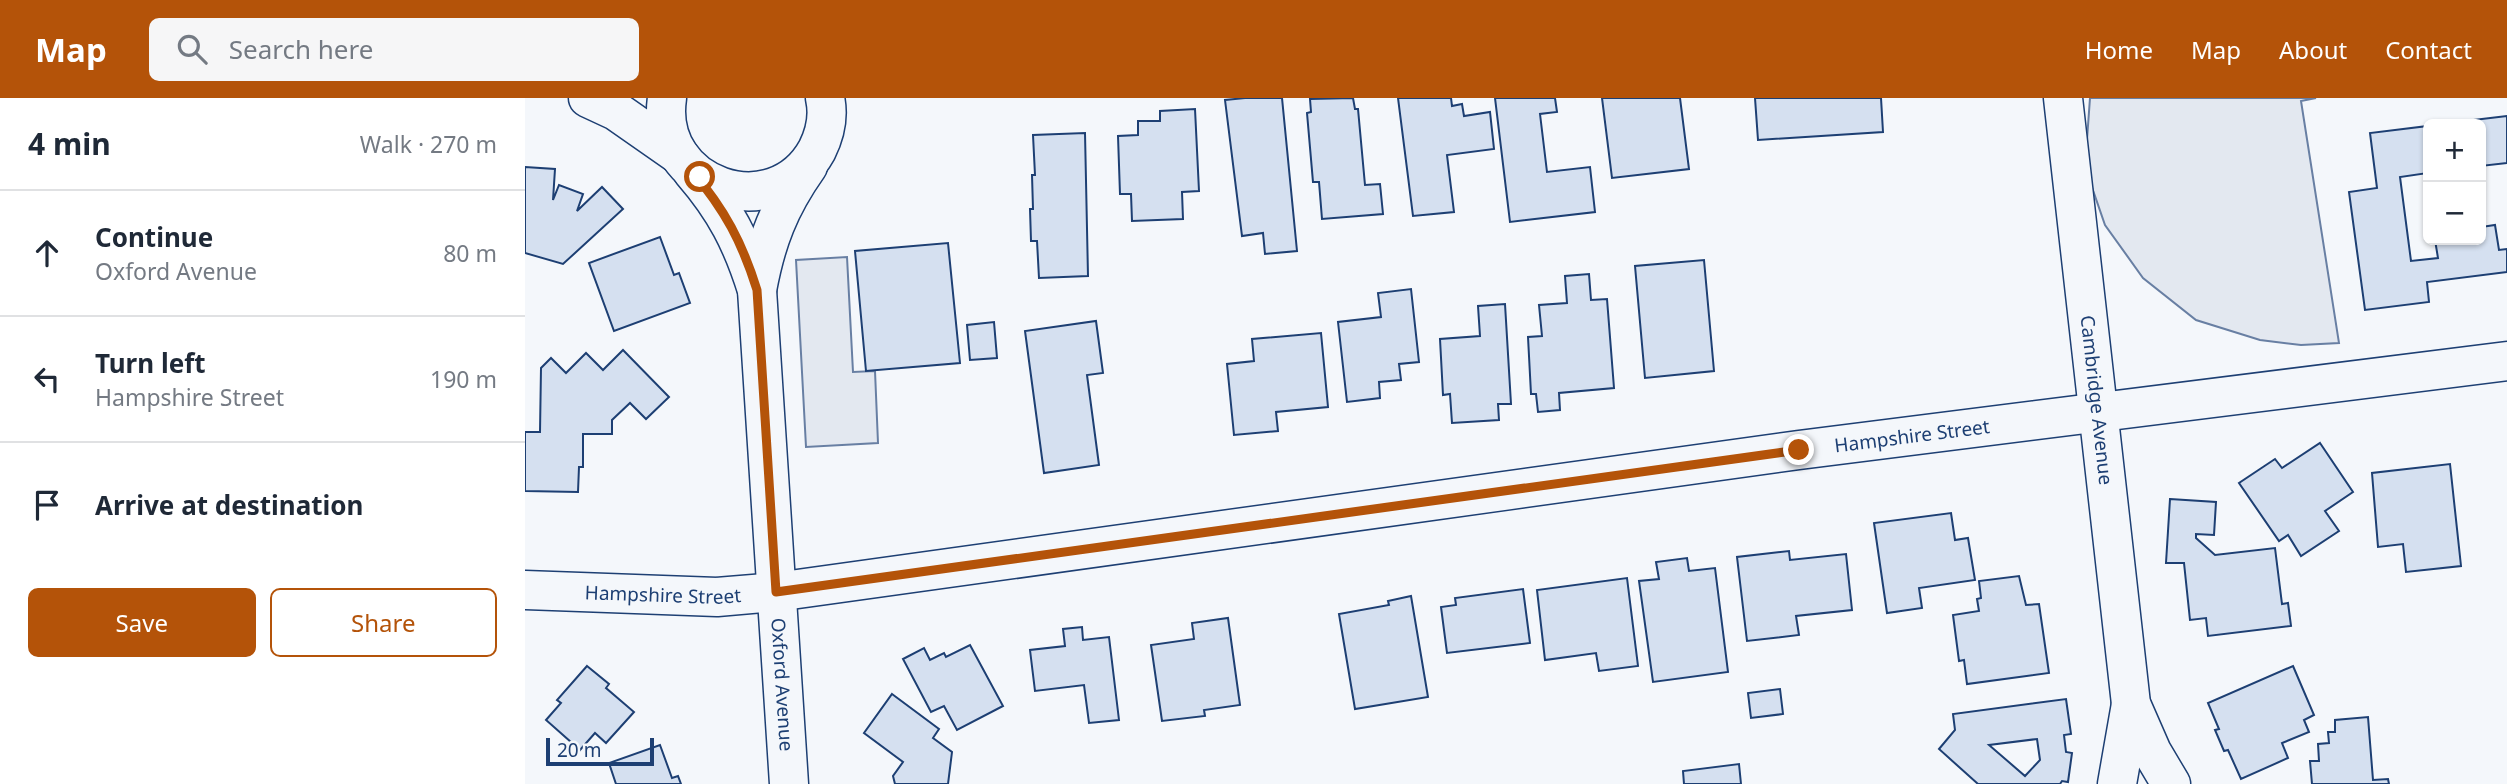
<!DOCTYPE html>
<meta charset="utf-8">
<style>
:root{--surface:#fff;--page:#f6f6f7;--text:#1f2937;--muted:#747a83;--line:#e0e1e3;--accent:#b45309}
body{margin:0;font-family:"Noto Sans",sans-serif;background:var(--page);color:var(--text)}
.controls{position:absolute;right:21px;top:21px;display:grid;overflow:hidden;border-radius:10px;box-shadow:0 2px 5px #0004}
.controls button{width:63px;height:63px;display:grid;place-items:center;padding:0;border:0;border-bottom:2px solid var(--line);background:var(--surface);color:var(--text);font:35px sans-serif}
.scale{position:absolute;left:21px;bottom:18px;width:108px;box-sizing:border-box;padding-left:7px;border:4px solid #1d3f73;border-top:0;font-size:19px;line-height:24px;white-space:nowrap;color:#1d3f73;-webkit-text-stroke:5px #f4f7fb;paint-order:stroke}
.stop{position:absolute;width:21px;height:21px;margin:-16px;border:5px solid #b45309;border-radius:50%;background:#fff}
.stop.end{background:#b45309;border-color:#fff;box-shadow:0 2px 7px #0008}
.list{margin:0;padding:0;list-style:none}
h2{display:flex;justify-content:space-between;align-items:center;height:91px;margin:0;padding:0 28px;font-size:30px}
h2 small{font-size:23px;font-weight:400;color:var(--muted)}
.list li{display:grid;grid-template-columns:46px 1fr auto;gap:21px;align-items:center;box-sizing:border-box;height:126px;padding:0 28px;border-top:2px solid var(--line)}
.list b{display:block;font-size:26px;white-space:nowrap}
.list p{margin:0;font-size:23px;white-space:nowrap;color:var(--muted)}
.list em{font-size:23px;font-style:normal;color:var(--muted)}
.actions{display:flex;gap:14px;padding:21px 28px}
.actions a{flex:1;padding:16px 0;border:2px solid var(--accent);border-radius:10px;text-align:center;font-size:24px;color:var(--accent)}
.actions .main{background:var(--accent);color:#fff}
.icon{flex:none;width:38px;height:38px;fill:none;stroke:currentColor;stroke-width:2;stroke-linecap:round;stroke-linejoin:round}
.map{position:relative;flex:none;width:1982px;height:686px;overflow:hidden}
header{display:flex;align-items:center;gap:42px;box-sizing:border-box;height:98px;padding:0 35px;background:var(--accent);color:#fff}
header strong{font-size:33px}
nav{display:flex;gap:38px;margin-inline-start:auto;font-size:24px}
.search{width:490px;height:63px;background:var(--page);display:flex;align-items:center;gap:18px;box-sizing:border-box;padding:0 24px;border-radius:10px;color:var(--muted);font-size:26px}
main{display:flex}
aside{flex:1;background:var(--surface)}
.map>svg:first-child{display:block}
.parking{fill:#e3e8f0;stroke:#687fa3;stroke-width:2}
.building{fill:#d5e0f0;stroke:#1d3f73;stroke-width:2;fill-rule:evenodd}
.lines{fill:none;stroke-linecap:round;stroke-linejoin:round}
.minor-casing{stroke:#1d3f73;stroke-width:41}
.major-casing{stroke:#1d3f73;stroke-width:41}
.minor{stroke:#f4f7fb;stroke-width:38}
.major{stroke:#f4f7fb;stroke-width:38}
.route{stroke:#b45309;stroke-width:9}
.labels{text-anchor:middle;stroke-width:5;stroke-linejoin:round;paint-order:stroke}
.street-label{font-size:19px;fill:#1d3f73;stroke:#f4f7fb}
</style>
<header>
<strong>Map</strong>
<div class="search"><svg class="icon" aria-label="search" viewBox="0 0 24 24"><circle cx="10" cy="10" r="6"/><path d="M15 15l6 6"/></svg>Search here</div>
<nav><a>Home</a><a>Map</a><a>About</a><a>Contact</a></nav>
</header>
<main>
<aside>
<h2>4 min<small>Walk · 270 m</small></h2>
<ul class="list">
<li><svg class="icon" aria-label="ahead" viewBox="0 0 24 24"><path d="M12 20V5M6 11l6-6 6 6"/></svg><div><b>Continue</b><p>Oxford Avenue</p></div><em>80 m</em></li>
<li><svg class="icon" aria-label="left" viewBox="0 0 24 24"><path d="M17 20v-9H6M10 6l-5 5 5 5"/></svg><div><b>Turn left</b><p>Hampshire Street</p></div><em>190 m</em></li>
<li><svg class="icon" aria-label="arrive" viewBox="0 0 24 24"><path d="M6 21V4h12l-3 4 3 4H6"/></svg><div><b>Arrive at destination</b></div></li>
</ul>
<div class="actions"><a class="main">Save</a><a>Share</a></div>
</aside>
<div class="map">
<svg width="1982" height="686" viewBox="0 0 1982 686">
<rect width="100%" height="100%" fill="#f4f7fb"/>
<g class="parking">
<polygon points="1565,0 1791,0 1776,3 1814,245 1776,247 1735,242 1671,222 1618,180 1580,127 1560,69"/>
<polygon points="322,159 328,274 350,273 353,345 281,349 271,162"/>
</g>
<g class="building">
<polygon points="720,0 757,0 772,153 740,156 738,135 717,138 700,2"/>
<polygon points="828,0 830,11 833,11 840,87 855,86 858,116 797,121 794,84 788,84 782,15 786,14 785,1"/>
<polygon points="873,0 926,0 927,8 937,6 939,18 965,14 969,51 922,57 929,114 888,118"/>
<polygon points="970,0 1030,0 1032,14 1015,16 1022,74 1065,69 1070,114 985,124"/>
<polygon points="1077,0 1155,0 1164,71 1087,80"/>
<polygon points="1230,0 1356,0 1358,34 1233,42"/>
<polygon points="670,11 674,93 657,94 658,121 607,123 606,96 595,96 593,38 613,37 613,23 635,23 635,13"/>
<polygon points="1982,18 1982,65 1956,68 1956,26 1915,26"/>
<polygon points="1903,28 1903,75 1875,79 1886,163 1913,160 1910,142 1956,142 1956,129 1970,127 1974,152 1982,151 1982,174 1902,184 1904,204 1840,212 1824,94 1852,90 1845,35"/>
<polygon points="560,35 563,178 514,180 512,143 506,143 505,111 508,111 507,77 510,77 508,37"/>
<polygon points="0,69 30,71 28,102 34,87 58,96 52,113 77,89 98,111 38,166 0,155"/>
<polygon points="135,139 149,177 154,175 165,205 89,233 64,165"/>
<polygon points="423,145 435,265 341,273 330,153"/>
<polygon points="1179,162 1189,273 1120,280 1110,168"/>
<polygon points="1064,176 1066,202 1082,201 1089,290 1034,295 1035,312 1013,314 1011,296 1006,296 1003,239 1017,238 1014,207 1042,205 1040,178"/>
<polygon points="886,191 894,264 874,266 876,282 854,284 855,300 822,304 813,224 856,219 853,195"/>
<polygon points="980,206 986,306 973,306 974,322 927,325 925,296 918,297 915,241 955,238 953,208"/>
<polygon points="571,223 578,275 562,277 574,367 519,375 500,233"/>
<polygon points="469,224 472,260 445,262 442,227"/>
<polygon points="796,235 803,309 751,314 753,333 709,337 702,266 729,263 727,241"/>
<polygon points="98,252 144,299 121,321 105,305 87,322 87,336 58,336 58,369 54,369 53,394 0,393 0,334 15,334 16,270 26,260 41,275 61,255 78,272"/>
<polygon points="1795,345 1828,394 1800,413 1814,433 1776,458 1763,437 1754,443 1714,385 1750,361 1757,370"/>
<polygon points="1925,366 1936,468 1881,474 1878,446 1853,449 1847,375"/>
<polygon points="1645,401 1691,404 1689,437 1671,436 1671,440 1690,457 1750,450 1757,506 1763,505 1766,528 1683,538 1681,520 1665,522 1659,465 1641,465"/>
<polygon points="1426,415 1430,442 1443,440 1450,482 1394,490 1397,510 1362,515 1349,425"/>
<polygon points="1264,453 1265,462 1321,456 1327,512 1271,518 1274,537 1222,543 1212,459"/>
<polygon points="1162,460 1164,473 1190,470 1203,574 1128,584 1114,483 1134,481 1131,464"/>
<polygon points="1494,478 1501,507 1514,506 1524,575 1442,586 1439,562 1434,563 1428,517 1454,513 1452,501 1456,500 1454,483"/>
<polygon points="1102,480 1113,568 1074,573 1071,555 1020,562 1012,492"/>
<polygon points="998,491 1005,545 922,555 916,509 931,507 930,500"/>
<polygon points="886,498 903,599 830,611 814,516 864,507 863,503"/>
<polygon points="703,520 715,607 679,612 680,618 637,623 626,547 669,541 667,525"/>
<polygon points="557,529 558,542 584,539 594,622 564,625 559,587 510,593 505,552 540,548 538,531"/>
<polygon points="445,547 478,608 432,632 419,608 406,614 378,561 399,550 405,562 419,555 421,559"/>
<polygon points="62,568 84,586 81,590 109,614 81,645 70,635 55,652 21,622 36,605 32,602"/>
<polygon points="1768,568 1789,617 1779,622 1784,634 1757,645 1763,660 1716,681 1703,652 1699,653 1690,632 1694,631 1683,605"/>
<polygon points="1255,591 1258,616 1226,620 1223,595"/>
<polygon points="367,596 414,631 408,640 427,654 423,686 370,686 368,678 378,664 339,635"/>
<path d="M 1541,601 L 1546,636 L 1539,637 L 1541,654 L 1547,655 L 1543,684 L 1537,683 L 1535,686 L 1453,686 L 1414,651 L 1430,632 L 1428,616 ZM 1512,641 L 1515,662 L 1500,678 L 1464,647 Z"/>
<polygon points="1843,619 1848,682 1863,681 1864,686 1787,686 1785,663 1794,663 1793,646 1804,645 1803,634 1810,634 1810,622"/>
<polygon points="135,647 147,680 153,678 156,686 91,686 84,665"/>
<polygon points="1214,666 1216,686 1159,686 1158,673"/>
</g>
<g class="lines">
<defs>
<g id="minor">
<path id="s1" d="M 1538,0 L 1606,606 L 1627,654 L 1646,686"/>
<path id="s2" d="M 167,73 C 200,111 217,144 232,192 L 264,686"/>
<path d="M 232,192 C 241,143 254,109 283,68"/>
<path id="s3" d="M 0,492 L 192,499 L 251,494 L 1274,352 L 1982,263"/>
<polyline points="1592,686 1606,606"/>
</g>
<g id="major">
<polyline points="63,0 91,13 154,57"/>
<path d="M 142,0 C 129,89 249,130 292,52 C 300,36 304,18 300,0"/>
</g>
</defs>
<use href="#minor" class="minor-casing"/>
<use href="#major" class="major-casing"/>
<use href="#minor" class="minor"/>
<use href="#major" class="major"/>
</g>
<g class="lines">
<path class="route" d="M 175,79 L 167,73 C 200,112 217,144 232,192 L 251,494 L 1274,352"/>
</g>
<g class="labels">
<g class="street-label">
<text dy="7" stroke="none"><textPath href="#s1" startOffset="304">Cambridge Avenue</textPath></text>
<text dy="7" stroke="none"><textPath href="#s3" startOffset="1398">Hampshire Street</textPath></text>
<text dy="7" stroke="none"><textPath href="#s3" startOffset="138">Hampshire Street</textPath></text>
<text dy="7" stroke="none"><textPath href="#s2" startOffset="532">Oxford Avenue</textPath></text>
</g>
</g>
</svg>
<div class="controls">
<button>+</button>
<button>−</button>
</div>
<div class="scale">20 m</div>
<div class="stop" style="left:175px;top:79px"></div>
<div class="stop end" style="left:1274px;top:352px"></div>
</div>
</main>
